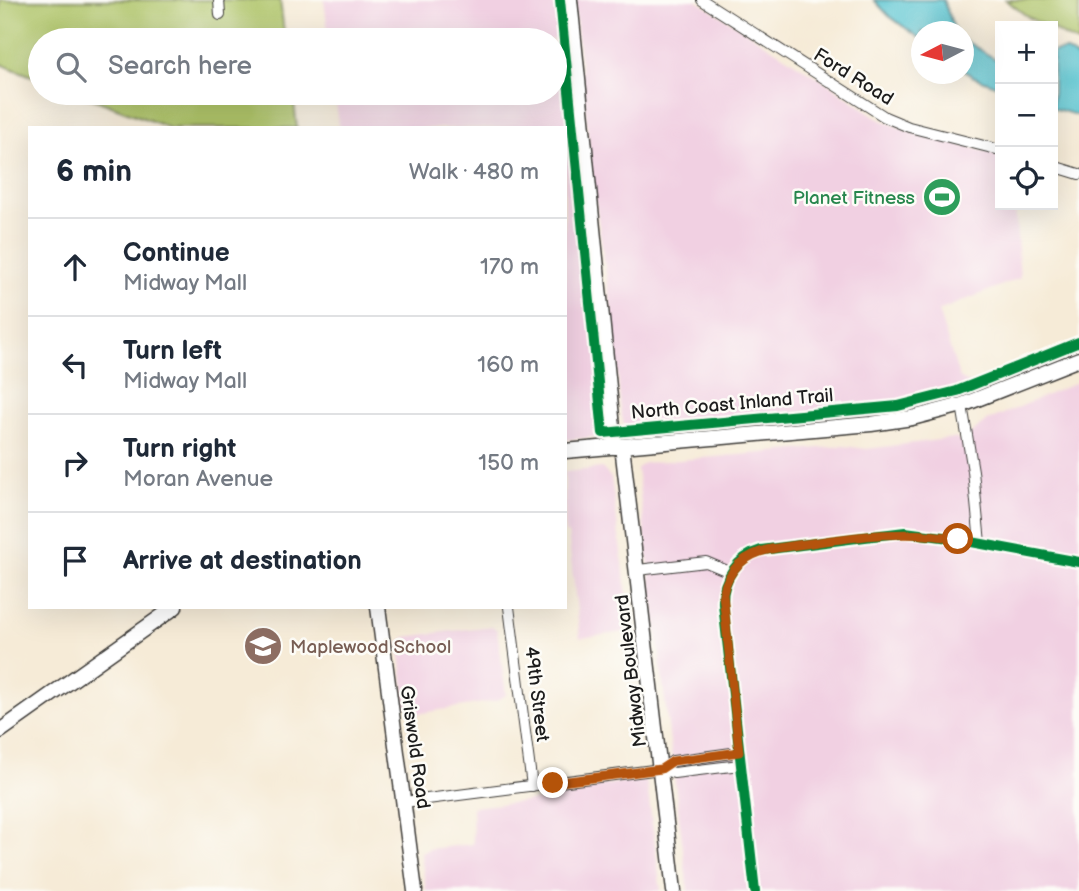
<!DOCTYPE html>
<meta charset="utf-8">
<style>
:root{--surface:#fff;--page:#f2f2f3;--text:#1f2937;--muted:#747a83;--line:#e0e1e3}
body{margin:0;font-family:"Balsamiq Sans",sans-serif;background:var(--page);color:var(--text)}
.controls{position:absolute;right:21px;top:21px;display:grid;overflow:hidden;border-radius:0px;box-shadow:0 7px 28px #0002}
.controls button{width:63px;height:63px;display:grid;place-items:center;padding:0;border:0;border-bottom:2px solid var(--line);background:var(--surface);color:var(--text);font:35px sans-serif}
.compass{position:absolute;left:911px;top:21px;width:63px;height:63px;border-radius:50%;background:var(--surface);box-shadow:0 7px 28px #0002;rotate:264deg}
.stop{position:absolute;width:21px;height:21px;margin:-16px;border:5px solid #b45309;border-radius:50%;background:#fff}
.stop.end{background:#b45309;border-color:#fff;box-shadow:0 2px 7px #0008}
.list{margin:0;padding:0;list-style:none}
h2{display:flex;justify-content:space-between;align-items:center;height:91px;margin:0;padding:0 28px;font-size:30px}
h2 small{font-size:23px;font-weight:400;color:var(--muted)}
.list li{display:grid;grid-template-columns:46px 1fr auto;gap:21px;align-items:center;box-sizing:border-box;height:98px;padding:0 28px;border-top:2px solid var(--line)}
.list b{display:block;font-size:26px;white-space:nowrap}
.list p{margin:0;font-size:23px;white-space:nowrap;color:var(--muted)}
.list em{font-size:23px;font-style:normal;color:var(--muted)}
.icon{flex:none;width:38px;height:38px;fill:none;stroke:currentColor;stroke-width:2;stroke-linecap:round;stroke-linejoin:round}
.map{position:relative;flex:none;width:1079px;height:891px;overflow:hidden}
.search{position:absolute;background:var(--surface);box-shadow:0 7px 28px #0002;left:28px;top:28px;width:539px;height:77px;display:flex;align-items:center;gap:18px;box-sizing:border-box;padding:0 24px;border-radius:38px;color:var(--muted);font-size:26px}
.panel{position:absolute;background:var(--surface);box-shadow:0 7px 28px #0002;left:28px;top:126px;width:539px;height:483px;border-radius:0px}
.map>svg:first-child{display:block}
.built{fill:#f1d0e2}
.green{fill:#afc469;stroke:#667042;stroke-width:2}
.water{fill:#58c5d1;stroke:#3a7076;stroke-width:2}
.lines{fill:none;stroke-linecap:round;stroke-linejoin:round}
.street-casing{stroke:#3d3b38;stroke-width:12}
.secondary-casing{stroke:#3d3b38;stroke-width:17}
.street{stroke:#fff;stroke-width:10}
.secondary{stroke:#fff;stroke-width:14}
.cycleway-casing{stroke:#fdfcf7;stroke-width:15}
.cycleway{stroke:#00873e;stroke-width:10}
.route{stroke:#b45309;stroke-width:9}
.labels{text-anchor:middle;stroke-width:5;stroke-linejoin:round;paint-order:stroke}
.street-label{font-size:19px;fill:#1c1c1c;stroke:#fdfcf7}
.leisure-label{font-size:19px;fill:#27864d;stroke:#fdfcf7;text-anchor:end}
.education-label{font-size:19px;fill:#785e54;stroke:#fdfcf7;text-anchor:start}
</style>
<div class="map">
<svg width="1079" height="891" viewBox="0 0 1079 891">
<rect width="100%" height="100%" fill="#fdfcf7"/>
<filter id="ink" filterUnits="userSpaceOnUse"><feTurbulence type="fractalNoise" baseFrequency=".0143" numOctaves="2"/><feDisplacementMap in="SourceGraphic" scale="14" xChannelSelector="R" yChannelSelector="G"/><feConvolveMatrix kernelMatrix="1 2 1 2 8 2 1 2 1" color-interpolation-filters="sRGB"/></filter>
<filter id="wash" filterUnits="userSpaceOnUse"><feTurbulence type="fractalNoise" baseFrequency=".00686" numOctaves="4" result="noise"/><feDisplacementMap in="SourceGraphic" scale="28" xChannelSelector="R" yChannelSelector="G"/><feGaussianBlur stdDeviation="1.57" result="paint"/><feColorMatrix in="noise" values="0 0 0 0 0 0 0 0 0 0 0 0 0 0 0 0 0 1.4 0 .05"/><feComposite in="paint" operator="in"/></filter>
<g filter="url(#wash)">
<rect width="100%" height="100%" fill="#f6ebd7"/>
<g class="built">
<polygon points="324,0 564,0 598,326 598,360 605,434 603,436 565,440 565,128 339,128 335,93 555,93 555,40 329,40"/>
<polygon points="574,0 696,0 833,87 879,119 915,134 1000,155 1000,205 1015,205 1020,278 938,311 959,376 961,379 974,386 981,386 943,399 904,408 825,418 637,433 624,424 621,415 614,327 593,185"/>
<polygon points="1075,383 1079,384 1079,891 688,891 637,469 644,463 844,446 867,449 954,438 961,441 987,421"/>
<polygon points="602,468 611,478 632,631 580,638 568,533 565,533 565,472"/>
<polygon points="492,626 497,630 506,695 495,701 416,714 406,707 399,644 405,637"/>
<polygon points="643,779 647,784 661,891 426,891 421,853 429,849 473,844 472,807 541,800 540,794"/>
</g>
<g class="green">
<polygon points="0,0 280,0 285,40 40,40 40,79 0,64"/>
<path d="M 1006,0 L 1079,0 L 1079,44 L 1053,30 L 1053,26 C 1036,26 1019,10 1006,0 Z"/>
<polygon points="77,93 293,93 297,128 170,128"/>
</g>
<g class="water">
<polygon points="874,0 943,0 955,31 922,32 921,39 889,16"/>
<polygon points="964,40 1000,62 1000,87 972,76 964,70"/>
<polygon points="1065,50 1079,59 1079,116 1053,108 1053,52"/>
</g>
</g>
<g filter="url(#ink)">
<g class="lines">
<defs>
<g id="street">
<polyline points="219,0 220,15"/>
<polyline points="702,0 885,117 909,127 1000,150"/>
<polyline points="1053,166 1079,174"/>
<polyline points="962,405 973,471 980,543"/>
<polyline points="638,570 706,562 730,572"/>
<polyline points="509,607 532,786"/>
<polyline points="661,769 673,761 739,752"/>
<polyline points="404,802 661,769 674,773 740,765"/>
<path d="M 755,891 L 723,604 C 722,579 737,557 761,550 L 905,532 L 950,538 L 1079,562"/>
</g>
<g id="secondary">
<polyline points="570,0 615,447"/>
<polyline points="622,446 674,891"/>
<polyline points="565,451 871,424 912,418 962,405 1079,359"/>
<polyline points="378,607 415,891"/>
<polyline points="0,731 175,607"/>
</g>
</defs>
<use href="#street" class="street-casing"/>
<use href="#secondary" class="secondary-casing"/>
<use href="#street" class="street"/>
<use href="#secondary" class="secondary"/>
<defs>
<g id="cycleway">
<polyline points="560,0 603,433 898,406 957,391 1079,342"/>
<path d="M 755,891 L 723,604 C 722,579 737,557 761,550 L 905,532 L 950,538 L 1079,562"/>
</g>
</defs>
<use href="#cycleway" class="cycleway-casing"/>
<use href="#cycleway" class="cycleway"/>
</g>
</g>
<g class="lines" filter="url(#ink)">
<path class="route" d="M 553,783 L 661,769 L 673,761 L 739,752 L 723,594 C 729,565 749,552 777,548 C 837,540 897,527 958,539"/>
</g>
<defs>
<symbol id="stadium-disc" viewBox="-11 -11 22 22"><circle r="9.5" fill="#2e9e5b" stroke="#fdfcf7"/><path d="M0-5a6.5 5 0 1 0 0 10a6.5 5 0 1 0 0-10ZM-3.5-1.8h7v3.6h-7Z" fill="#fff"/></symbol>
<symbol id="school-disc" viewBox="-11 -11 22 22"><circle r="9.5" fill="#8d6e63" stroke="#fdfcf7"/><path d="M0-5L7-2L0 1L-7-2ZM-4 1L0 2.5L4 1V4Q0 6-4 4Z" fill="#fff"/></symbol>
</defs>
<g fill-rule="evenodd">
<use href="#stadium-disc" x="920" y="175" width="44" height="44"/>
<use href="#school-disc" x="241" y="624" width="44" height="44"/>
</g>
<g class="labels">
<g class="street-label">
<text transform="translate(854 76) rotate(32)" y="7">Ford Road</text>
<text transform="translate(732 403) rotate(-5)" y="7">North Coast Inland Trail</text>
<text transform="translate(630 671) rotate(-97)" y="7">Midway Boulevard</text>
<text transform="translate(538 694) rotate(83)" y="7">49th Street</text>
<text transform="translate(416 747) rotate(82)" y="7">Griswold Road</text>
</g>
<g class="leisure-label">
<text x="915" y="204">Planet Fitness</text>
</g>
<g class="education-label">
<text x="290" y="653">Maplewood School</text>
</g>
</g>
</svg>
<div class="controls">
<button>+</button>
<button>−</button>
<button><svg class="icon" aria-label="locate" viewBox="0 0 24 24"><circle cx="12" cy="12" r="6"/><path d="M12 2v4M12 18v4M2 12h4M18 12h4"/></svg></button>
</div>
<svg class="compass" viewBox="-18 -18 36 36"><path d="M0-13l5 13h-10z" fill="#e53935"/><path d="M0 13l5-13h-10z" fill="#747a83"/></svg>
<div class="stop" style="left:958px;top:539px"></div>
<div class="stop end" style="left:553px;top:783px"></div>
<div class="search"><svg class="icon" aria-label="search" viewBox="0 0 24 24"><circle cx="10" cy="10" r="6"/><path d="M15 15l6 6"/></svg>Search here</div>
<section class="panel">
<h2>6 min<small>Walk · 480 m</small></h2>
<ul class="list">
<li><svg class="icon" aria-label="ahead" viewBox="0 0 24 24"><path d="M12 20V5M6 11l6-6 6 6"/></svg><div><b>Continue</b><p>Midway Mall</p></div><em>170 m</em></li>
<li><svg class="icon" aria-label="left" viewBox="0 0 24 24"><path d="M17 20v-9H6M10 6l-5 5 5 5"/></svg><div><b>Turn left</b><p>Midway Mall</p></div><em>160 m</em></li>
<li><svg class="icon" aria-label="right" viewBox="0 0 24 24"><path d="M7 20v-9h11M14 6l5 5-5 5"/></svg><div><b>Turn right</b><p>Moran Avenue</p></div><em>150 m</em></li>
<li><svg class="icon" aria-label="arrive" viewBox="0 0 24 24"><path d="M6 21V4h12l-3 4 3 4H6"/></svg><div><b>Arrive at destination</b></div></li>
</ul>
</section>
</div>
